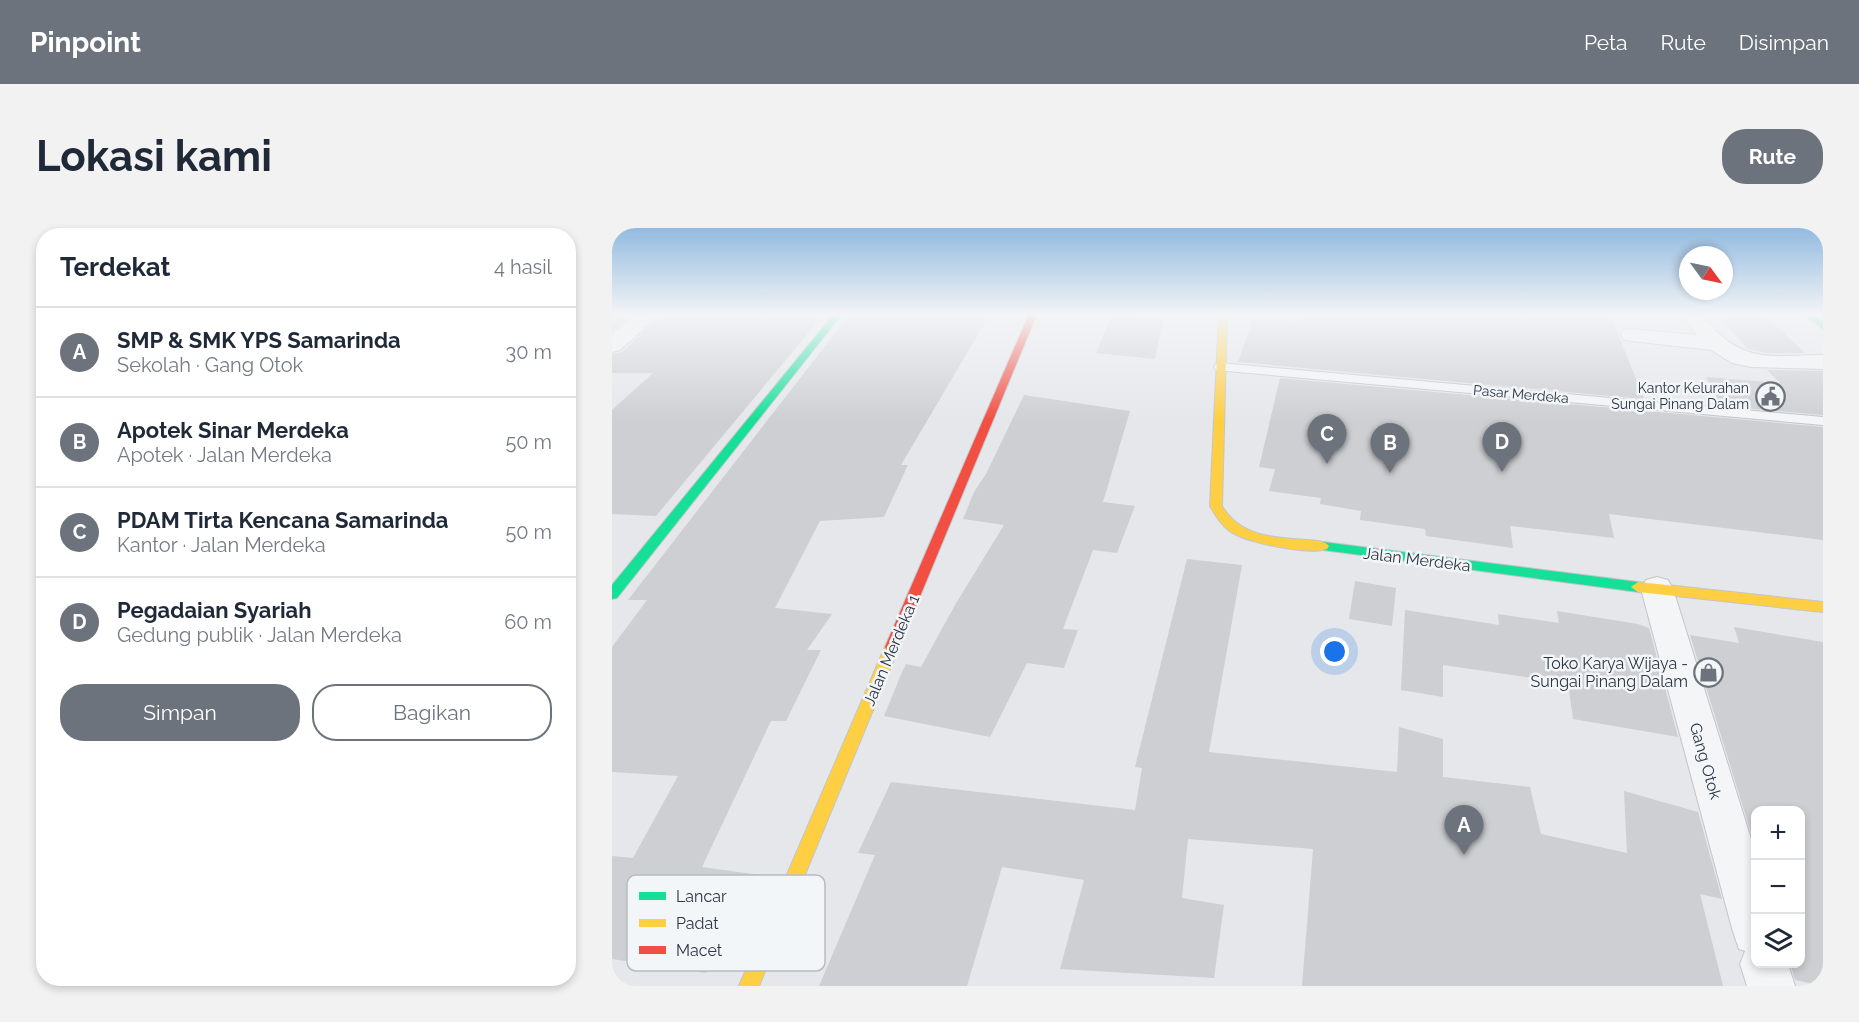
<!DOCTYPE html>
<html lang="id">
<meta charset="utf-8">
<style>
:root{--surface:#fff;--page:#f2f2f3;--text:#1f2937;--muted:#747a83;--line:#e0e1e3;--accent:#6d737d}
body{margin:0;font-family:Raleway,sans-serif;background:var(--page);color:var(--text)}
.controls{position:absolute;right:18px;bottom:18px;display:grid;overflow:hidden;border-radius:12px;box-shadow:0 3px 9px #0003}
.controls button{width:54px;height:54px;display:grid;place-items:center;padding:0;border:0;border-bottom:2px solid var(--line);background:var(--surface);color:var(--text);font:30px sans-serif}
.compass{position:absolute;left:1067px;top:18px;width:54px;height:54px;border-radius:50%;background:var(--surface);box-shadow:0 3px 9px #0003;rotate:123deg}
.you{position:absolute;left:723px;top:424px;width:21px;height:21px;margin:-15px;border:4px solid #fff;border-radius:50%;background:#1a73e8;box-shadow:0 0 0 9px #1a73e833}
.badge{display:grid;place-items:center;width:39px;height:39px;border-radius:50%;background:var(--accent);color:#fff;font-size:20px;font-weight:700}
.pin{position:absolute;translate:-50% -50px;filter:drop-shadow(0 2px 3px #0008)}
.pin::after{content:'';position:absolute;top:32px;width:21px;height:18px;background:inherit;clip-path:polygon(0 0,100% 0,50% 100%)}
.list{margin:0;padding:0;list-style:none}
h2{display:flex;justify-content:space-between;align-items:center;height:78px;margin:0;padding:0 24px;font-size:26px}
h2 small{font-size:20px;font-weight:400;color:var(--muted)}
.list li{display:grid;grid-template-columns:39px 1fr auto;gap:18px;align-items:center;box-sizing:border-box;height:90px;padding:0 24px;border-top:2px solid var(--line)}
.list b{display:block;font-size:22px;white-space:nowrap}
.list p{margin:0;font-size:20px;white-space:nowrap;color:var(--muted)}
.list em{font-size:20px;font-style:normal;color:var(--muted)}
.actions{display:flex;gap:12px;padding:18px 24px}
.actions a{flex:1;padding:14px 0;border:2px solid var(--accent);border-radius:24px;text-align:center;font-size:21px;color:var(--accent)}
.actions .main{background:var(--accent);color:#fff}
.icon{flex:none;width:33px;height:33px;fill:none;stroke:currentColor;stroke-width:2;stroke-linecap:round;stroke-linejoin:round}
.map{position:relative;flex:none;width:1211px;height:758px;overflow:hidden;border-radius:24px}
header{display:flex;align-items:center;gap:36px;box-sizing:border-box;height:84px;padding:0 30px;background:var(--accent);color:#fff}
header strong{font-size:28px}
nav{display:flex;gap:33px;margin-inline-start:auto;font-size:21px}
.intro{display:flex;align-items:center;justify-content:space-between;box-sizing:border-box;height:144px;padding:0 36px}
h1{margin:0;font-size:42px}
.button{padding:15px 27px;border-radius:24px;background:var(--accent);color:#fff;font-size:21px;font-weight:700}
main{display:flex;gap:36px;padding:0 36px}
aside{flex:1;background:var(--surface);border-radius:24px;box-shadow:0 3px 9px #0003}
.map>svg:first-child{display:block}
.building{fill:#cdcfd2}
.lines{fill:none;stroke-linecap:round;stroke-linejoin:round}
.lane-casing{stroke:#c3c5c8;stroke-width:2}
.street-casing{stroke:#c3c5c8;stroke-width:2}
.fast-casing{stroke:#c3c5c8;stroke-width:2}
.slow-casing{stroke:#c3c5c8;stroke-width:2}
.jam-casing{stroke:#c3c5c8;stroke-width:2}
.lane{fill:#f4f5f6;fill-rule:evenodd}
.street{fill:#f4f5f6;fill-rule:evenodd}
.fast{fill:#16e098;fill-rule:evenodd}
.slow{fill:#ffcf43;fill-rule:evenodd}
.jam{fill:#f24e42;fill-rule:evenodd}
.labels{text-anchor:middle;stroke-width:5;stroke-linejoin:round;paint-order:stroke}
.far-poi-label{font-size:14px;fill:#2c3543;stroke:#f3f6f8;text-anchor:end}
.far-street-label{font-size:14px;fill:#2c3543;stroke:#f3f6f8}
.street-label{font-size:16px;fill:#2c3543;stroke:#f3f6f8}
.poi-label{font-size:16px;fill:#2c3543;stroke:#f3f6f8;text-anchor:end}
.key{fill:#f3f6f8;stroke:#b7bcc2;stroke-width:1.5}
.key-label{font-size:16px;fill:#2c3543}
</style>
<header>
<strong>Pinpoint</strong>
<nav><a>Peta</a><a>Rute</a><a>Disimpan</a></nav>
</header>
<div class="intro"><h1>Lokasi kami</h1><a class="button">Rute</a></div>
<main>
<aside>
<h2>Terdekat<small>4 hasil</small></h2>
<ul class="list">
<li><span class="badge">A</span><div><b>SMP &amp; SMK YPS Samarinda</b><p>Sekolah · Gang Otok</p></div><em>30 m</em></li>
<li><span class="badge">B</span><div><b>Apotek Sinar Merdeka</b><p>Apotek · Jalan Merdeka</p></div><em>50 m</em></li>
<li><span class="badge">C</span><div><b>PDAM Tirta Kencana Samarinda</b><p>Kantor · Jalan Merdeka</p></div><em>50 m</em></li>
<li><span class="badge">D</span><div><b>Pegadaian Syariah</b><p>Gedung publik · Jalan Merdeka</p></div><em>60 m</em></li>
</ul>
<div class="actions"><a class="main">Simpan</a><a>Bagikan</a></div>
</aside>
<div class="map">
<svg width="1211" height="758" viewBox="0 0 1211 758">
<rect width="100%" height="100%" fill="#e5e7ea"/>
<g class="building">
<polygon points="0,86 23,86 0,103"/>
<polygon points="50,86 212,86 44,288 0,286 0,182 41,145 0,145 0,126 10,124"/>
<polygon points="238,86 378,86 289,237 296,237 272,289 208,293 163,380 220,386 195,422 209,422 174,493 159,493 90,639 148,647 94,745 0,731 0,628 21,630 66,548 0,544 0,419 35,372 16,372"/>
<polygon points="500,86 552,87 543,131 484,125"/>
<polygon points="686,86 998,86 1032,171 626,134 641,90 685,94"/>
<polygon points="1104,86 1152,86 1193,125 1155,125 1136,121"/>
<polygon points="1155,142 1211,143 1211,187 1109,178 1094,149 1168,155"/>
<polygon points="668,150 1211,199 1211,312 997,286 1002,310 898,298 901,320 814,308 813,301 748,292 749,283 708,276 709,270 657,263 663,241 647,239"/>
<polygon points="412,167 518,183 491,274 523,278 505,325 481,322 451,401 466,402 452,440 415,435 378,509 272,488 290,444 294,436 309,439 343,377 392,297 351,291 362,264 374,246"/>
<polygon points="575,331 630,337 597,524 785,544 787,499 831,511 831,549 918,559 929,606 1015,625 1012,563 1086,584 1110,671 1088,666 1111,758 690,758 701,621 576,611 570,670 612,677 602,750 448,741 472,652 390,639 355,758 207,758 263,627 246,625 279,554 523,582 530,540 523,539"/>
<polygon points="743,353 784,360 780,398 737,391"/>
<polygon points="793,382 887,397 886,386 947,395 945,383 1026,396 1037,400 1066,509 961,491 956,455 831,437 831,469 789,462"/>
<polygon points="1122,399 1211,414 1211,758 1183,752 1178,735 1188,735 1188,582 1143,582 1143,618 1078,407 1127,415"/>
</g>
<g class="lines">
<defs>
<polygon id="lane" points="608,135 1211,189 1211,197 604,142 602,139 604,136"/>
<g id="street">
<polygon points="26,86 48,86 8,122 0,124 0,106"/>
<path d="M 1070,86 L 1090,86 C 1094,92 1100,98 1105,104 C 1138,136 1169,127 1211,127 L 1211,141 L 1139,139 L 1120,135 L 1099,122 L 1020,113 L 1012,112 L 1009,107 L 1012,102 L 1020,101 L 1085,107 Z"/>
<polygon points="1045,349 1056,352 1061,361 1144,627 1144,736 1176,736 1183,758 1135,758 1128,736 1133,723 1127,721 1121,704 1029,361 1034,352"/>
</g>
<g id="fast">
<polygon points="222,86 230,86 5,370 0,371 0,357"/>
<polygon points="1191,86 1200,86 1211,94 1211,101"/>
<polygon points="711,314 1026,354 1033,359 1026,364 711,322 705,318"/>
</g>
<g id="slow">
<path d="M 607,86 L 615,86 L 610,278 C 628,309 663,310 695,312 C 703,313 712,312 717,318 L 715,321 C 696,327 636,315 619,304 C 609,297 604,288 598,278 Z"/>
<polygon points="1026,354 1211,374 1211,384 1026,364 1019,359"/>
<polygon points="280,413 285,415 287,419 147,758 127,758 273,419 275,415"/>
</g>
<polygon id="jam" points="417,86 425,86 287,419 285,423 275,423 273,419"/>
</defs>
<use href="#lane" class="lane-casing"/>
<use href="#street" class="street-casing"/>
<use href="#fast" class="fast-casing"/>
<use href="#slow" class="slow-casing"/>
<use href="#jam" class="jam-casing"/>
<use href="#lane" class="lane"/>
<use href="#street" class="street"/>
<use href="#fast" class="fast"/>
<use href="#slow" class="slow"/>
<use href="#jam" class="jam"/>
</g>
<linearGradient id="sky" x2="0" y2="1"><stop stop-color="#93bbe0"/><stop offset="0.45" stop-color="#f3f4f6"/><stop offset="1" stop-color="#f3f4f6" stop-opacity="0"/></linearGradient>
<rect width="1211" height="192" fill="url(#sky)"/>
<defs>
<symbol id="civic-ring" viewBox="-11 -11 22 22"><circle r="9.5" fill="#f3f6f8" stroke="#6d737d" stroke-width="1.5"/><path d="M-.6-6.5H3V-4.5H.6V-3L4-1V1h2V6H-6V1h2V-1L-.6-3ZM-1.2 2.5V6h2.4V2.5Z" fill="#6d737d"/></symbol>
<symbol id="shop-ring" viewBox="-11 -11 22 22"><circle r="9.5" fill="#f3f6f8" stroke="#6d737d" stroke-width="1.5"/><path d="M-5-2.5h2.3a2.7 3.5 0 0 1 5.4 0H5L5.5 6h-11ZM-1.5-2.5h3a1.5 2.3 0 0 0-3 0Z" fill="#6d737d"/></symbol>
</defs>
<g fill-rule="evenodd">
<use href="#civic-ring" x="1142" y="152" width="33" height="33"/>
<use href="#shop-ring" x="1080" y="428" width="33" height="33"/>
</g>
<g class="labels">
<g class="far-poi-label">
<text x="1137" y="165">Kantor Kelurahan<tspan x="1137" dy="16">Sungai Pinang Dalam</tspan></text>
</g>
<g class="far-street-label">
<text transform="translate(909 166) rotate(5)" y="5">Pasar Merdeka</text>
</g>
<g class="street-label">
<text transform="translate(805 331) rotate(7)" y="6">Jalan Merdeka</text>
<text transform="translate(279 422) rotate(-67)" y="6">Jalan Merdeka 1</text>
<text transform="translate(1094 533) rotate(74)" y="6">Gang Otok</text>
</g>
<g class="poi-label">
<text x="1076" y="441">Toko Karya Wijaya -<tspan x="1076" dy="18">Sungai Pinang Dalam</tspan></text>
</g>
</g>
<rect x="15" y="647" width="198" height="96" rx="9" class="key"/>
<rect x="27" y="664" width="27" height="8" fill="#16e098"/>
<rect x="27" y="691" width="27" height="8" fill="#ffcf43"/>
<rect x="27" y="718" width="27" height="8" fill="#f24e42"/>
<g class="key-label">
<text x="64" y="674">Lancar</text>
<text x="64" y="701">Padat</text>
<text x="64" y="728">Macet</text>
</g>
</svg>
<div class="controls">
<button>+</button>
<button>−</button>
<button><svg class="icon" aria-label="layers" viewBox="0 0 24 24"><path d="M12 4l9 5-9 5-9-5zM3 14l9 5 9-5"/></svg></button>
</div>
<svg class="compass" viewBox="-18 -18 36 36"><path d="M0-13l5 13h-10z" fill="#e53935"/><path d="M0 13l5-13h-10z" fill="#747a83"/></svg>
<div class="you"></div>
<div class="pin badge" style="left:852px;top:627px">A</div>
<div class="pin badge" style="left:778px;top:245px">B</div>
<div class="pin badge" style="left:715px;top:236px">C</div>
<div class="pin badge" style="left:890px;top:244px">D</div>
</div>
</main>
